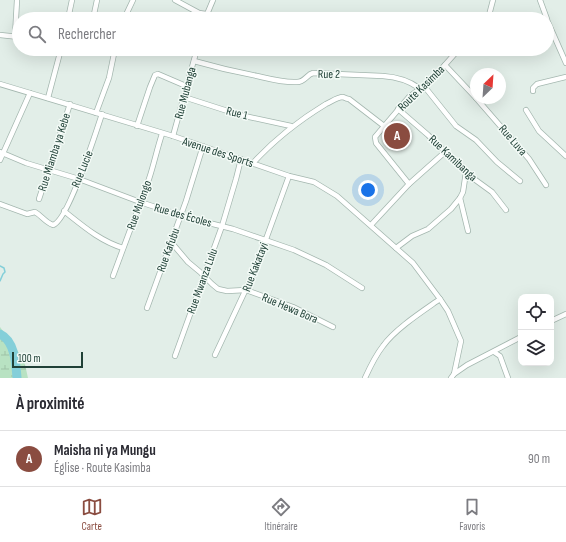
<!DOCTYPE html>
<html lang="fr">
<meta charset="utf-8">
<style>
:root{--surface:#fff;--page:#f7f7f7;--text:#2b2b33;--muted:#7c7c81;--line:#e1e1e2;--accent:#8a4c40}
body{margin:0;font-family:"Sofia Sans Condensed",sans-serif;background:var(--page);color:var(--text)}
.controls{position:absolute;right:12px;bottom:12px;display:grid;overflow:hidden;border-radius:8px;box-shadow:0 4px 16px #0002}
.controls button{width:36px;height:36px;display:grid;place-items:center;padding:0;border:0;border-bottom:1px solid var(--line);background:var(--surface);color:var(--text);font:20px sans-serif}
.compass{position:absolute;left:470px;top:68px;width:36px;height:36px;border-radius:50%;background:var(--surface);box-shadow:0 4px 16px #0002;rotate:25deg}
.scale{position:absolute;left:12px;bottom:10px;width:71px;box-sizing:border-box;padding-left:4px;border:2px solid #204137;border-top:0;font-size:11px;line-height:14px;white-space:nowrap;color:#204137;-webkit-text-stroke:3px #f3faf6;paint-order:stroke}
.you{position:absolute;left:368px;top:190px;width:14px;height:14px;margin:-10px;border:3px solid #fff;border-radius:50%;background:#1a73e8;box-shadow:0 0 0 6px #1a73e833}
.badge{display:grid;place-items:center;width:26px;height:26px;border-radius:50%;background:var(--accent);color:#fff;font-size:13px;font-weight:700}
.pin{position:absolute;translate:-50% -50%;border:2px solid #fff;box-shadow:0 1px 4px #0006}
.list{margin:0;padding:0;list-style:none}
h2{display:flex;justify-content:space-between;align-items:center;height:52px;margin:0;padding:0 16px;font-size:17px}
h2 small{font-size:13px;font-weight:400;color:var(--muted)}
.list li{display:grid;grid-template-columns:26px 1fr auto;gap:12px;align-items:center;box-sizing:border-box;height:56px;padding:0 16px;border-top:1px solid var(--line)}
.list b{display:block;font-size:15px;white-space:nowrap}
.list p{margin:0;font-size:13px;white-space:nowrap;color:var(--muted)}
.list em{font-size:13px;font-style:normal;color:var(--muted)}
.icon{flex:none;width:22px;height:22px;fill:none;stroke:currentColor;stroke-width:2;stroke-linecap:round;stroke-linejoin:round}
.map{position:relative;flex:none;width:566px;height:378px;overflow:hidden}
.search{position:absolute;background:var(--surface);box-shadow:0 4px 16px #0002;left:12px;right:12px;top:12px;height:44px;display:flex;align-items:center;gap:10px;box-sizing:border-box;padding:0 14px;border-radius:22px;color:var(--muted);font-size:15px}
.sheet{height:108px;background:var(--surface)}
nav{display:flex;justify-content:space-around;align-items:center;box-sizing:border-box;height:56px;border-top:1px solid var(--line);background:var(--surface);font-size:11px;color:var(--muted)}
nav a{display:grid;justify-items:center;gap:2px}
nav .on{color:var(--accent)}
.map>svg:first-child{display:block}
.wetland{fill:url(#wetland-marsh)}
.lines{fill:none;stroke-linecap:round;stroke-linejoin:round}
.stream{stroke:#84cfd9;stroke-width:1.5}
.river{stroke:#84cfd9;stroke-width:9}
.minor-casing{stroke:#a4b7af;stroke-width:6}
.minor{stroke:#fff;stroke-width:4.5}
.labels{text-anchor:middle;stroke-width:3;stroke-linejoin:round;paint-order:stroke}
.street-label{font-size:12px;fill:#204137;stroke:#f3faf6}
</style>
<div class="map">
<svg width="566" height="378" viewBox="0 0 566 378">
<defs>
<pattern id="wetland-marsh" width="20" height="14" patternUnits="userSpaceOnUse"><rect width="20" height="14" fill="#b8e2c2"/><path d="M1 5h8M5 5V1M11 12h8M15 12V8" fill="none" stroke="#9ec3a7"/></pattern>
</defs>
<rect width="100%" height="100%" fill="#e2eee8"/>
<polygon class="wetland" points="0,327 24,360 28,378 0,378"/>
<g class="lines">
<polyline class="stream" points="0,266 4,268 5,272 3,274 0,281"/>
<path class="river" d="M 0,334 C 15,341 16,364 17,378"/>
<defs>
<g id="minor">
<polyline points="175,0 199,13 206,14 224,19"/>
<polyline points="540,0 547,19"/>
<polyline points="68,19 72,0"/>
<polyline points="93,19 97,0"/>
<polyline points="124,19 133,0"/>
<polyline points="205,19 213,0"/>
<polyline points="488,19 493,0"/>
<polyline points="547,20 566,63"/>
<polyline points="0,35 19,37"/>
<polyline points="15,36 17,0"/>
<polyline points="103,49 114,51"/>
<path d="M 194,61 C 215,67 236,72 257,76 C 270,79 284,83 297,82 C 305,82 306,75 313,73 L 383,76 C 397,77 408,80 419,88"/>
<polyline points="445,65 476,98"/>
<polyline points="0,84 173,136 289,176 314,182 337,196 413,263 440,299 448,311 461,341 454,374 451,378"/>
<polyline points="424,86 456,126 476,140 497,162 520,181"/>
<polyline points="533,91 533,88 537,84 566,77"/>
<polyline points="184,97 240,115 291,126"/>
<polyline points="48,98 61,49"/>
<polyline points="476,98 529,159 546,185"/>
<polyline points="398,109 428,135 470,176 492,192 506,210"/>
<polyline points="526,110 539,131 566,156"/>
<polyline points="96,113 109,78 115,49"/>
<polyline points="137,126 150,87 155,75 158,74 186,86"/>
<polyline points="173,136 197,49"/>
<polyline points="0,152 26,163 79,179 140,202 189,218 233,229 294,250 326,265 362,288"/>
<polyline points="0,160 30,93"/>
<path d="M 253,163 C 275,139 298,121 326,104 C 331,102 337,97 343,97 C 345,98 347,99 349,99 L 384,126"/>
<polyline points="409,184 376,143 375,137 409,97 424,86 436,75 459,49"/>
<polyline points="460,198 468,231"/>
<polyline points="39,199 70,104"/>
<path d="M 0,204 L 27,214 L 35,212 C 42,216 45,222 53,225 C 68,221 96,132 102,114"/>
<path d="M 64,211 C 83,226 100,241 123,248"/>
<polyline points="371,225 409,184 445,152"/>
<polyline points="171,242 188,262 200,272 212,284 218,289 227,291 246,290 293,307 333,327"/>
<polyline points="396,248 412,236 428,229 451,209 460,198 463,192 466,172"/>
<path d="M 113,276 L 149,179 C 154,164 157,149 162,134"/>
<polyline points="147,308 186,201 203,146"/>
<polyline points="551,321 566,314"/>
<polyline points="494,352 500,356 508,378"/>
<polyline points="215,355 254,272 289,176"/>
<polyline points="175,356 222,226 236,179 241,159"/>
<polyline points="454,374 467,365 521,337"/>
<path d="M 365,378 C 370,367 375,356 383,346 C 395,329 423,311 440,299"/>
</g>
</defs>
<use href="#minor" class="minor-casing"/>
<use href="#minor" class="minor"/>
</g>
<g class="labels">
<g class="street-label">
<text transform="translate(329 74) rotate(1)" y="4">Rue 2</text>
<text transform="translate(421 88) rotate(-44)" y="4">Route Kasimba</text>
<text transform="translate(185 93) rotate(-75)" y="4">Rue Mubanga</text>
<text transform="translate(237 113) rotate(14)" y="4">Rue 1</text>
<text transform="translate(513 140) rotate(49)" y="4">Rue Luva</text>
<text transform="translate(54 152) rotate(-72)" y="4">Rue Miamba ya Kebe</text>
<text transform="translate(218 152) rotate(18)" y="4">Avenue des Sports</text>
<text transform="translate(453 158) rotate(43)" y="4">Rue Kamibanga</text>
<text transform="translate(82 169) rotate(-68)" y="4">Rue Lucie</text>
<text transform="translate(139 205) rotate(-70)" y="4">Rue Mulongo</text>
<text transform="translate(183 215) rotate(16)" y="4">Rue des Écoles</text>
<text transform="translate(168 250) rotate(-70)" y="4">Rue Kafubu</text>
<text transform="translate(255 267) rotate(-69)" y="4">Rue Kakatayi</text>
<text transform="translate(202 281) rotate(-70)" y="4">Rue Mwanza Lulu</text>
<text transform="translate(290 308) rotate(23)" y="4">Rue Hewa Bora</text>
</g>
</g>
</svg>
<div class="controls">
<button><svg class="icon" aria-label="locate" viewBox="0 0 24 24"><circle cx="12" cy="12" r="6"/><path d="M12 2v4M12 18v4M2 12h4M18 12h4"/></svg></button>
<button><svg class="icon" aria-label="layers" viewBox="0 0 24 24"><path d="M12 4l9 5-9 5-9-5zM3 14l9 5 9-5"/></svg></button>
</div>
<svg class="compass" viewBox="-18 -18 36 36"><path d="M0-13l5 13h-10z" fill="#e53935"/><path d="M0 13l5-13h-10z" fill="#7c7c81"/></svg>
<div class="scale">100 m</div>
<div class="you"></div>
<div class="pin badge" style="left:397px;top:136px">A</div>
<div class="search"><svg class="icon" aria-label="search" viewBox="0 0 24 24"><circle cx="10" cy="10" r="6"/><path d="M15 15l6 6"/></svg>Rechercher</div>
</div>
<section class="sheet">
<h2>À proximité<small></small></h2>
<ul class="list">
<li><span class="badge">A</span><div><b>Maisha ni ya Mungu</b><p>Église · Route Kasimba</p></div><em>90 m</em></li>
</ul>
</section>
<nav>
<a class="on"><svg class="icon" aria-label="map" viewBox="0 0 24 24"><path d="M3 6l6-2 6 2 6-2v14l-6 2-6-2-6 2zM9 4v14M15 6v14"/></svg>Carte</a>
<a><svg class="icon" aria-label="directions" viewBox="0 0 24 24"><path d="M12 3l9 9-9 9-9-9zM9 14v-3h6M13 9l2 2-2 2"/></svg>Itinéraire</a>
<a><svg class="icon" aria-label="saved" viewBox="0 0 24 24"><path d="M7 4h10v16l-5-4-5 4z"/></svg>Favoris</a>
</nav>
